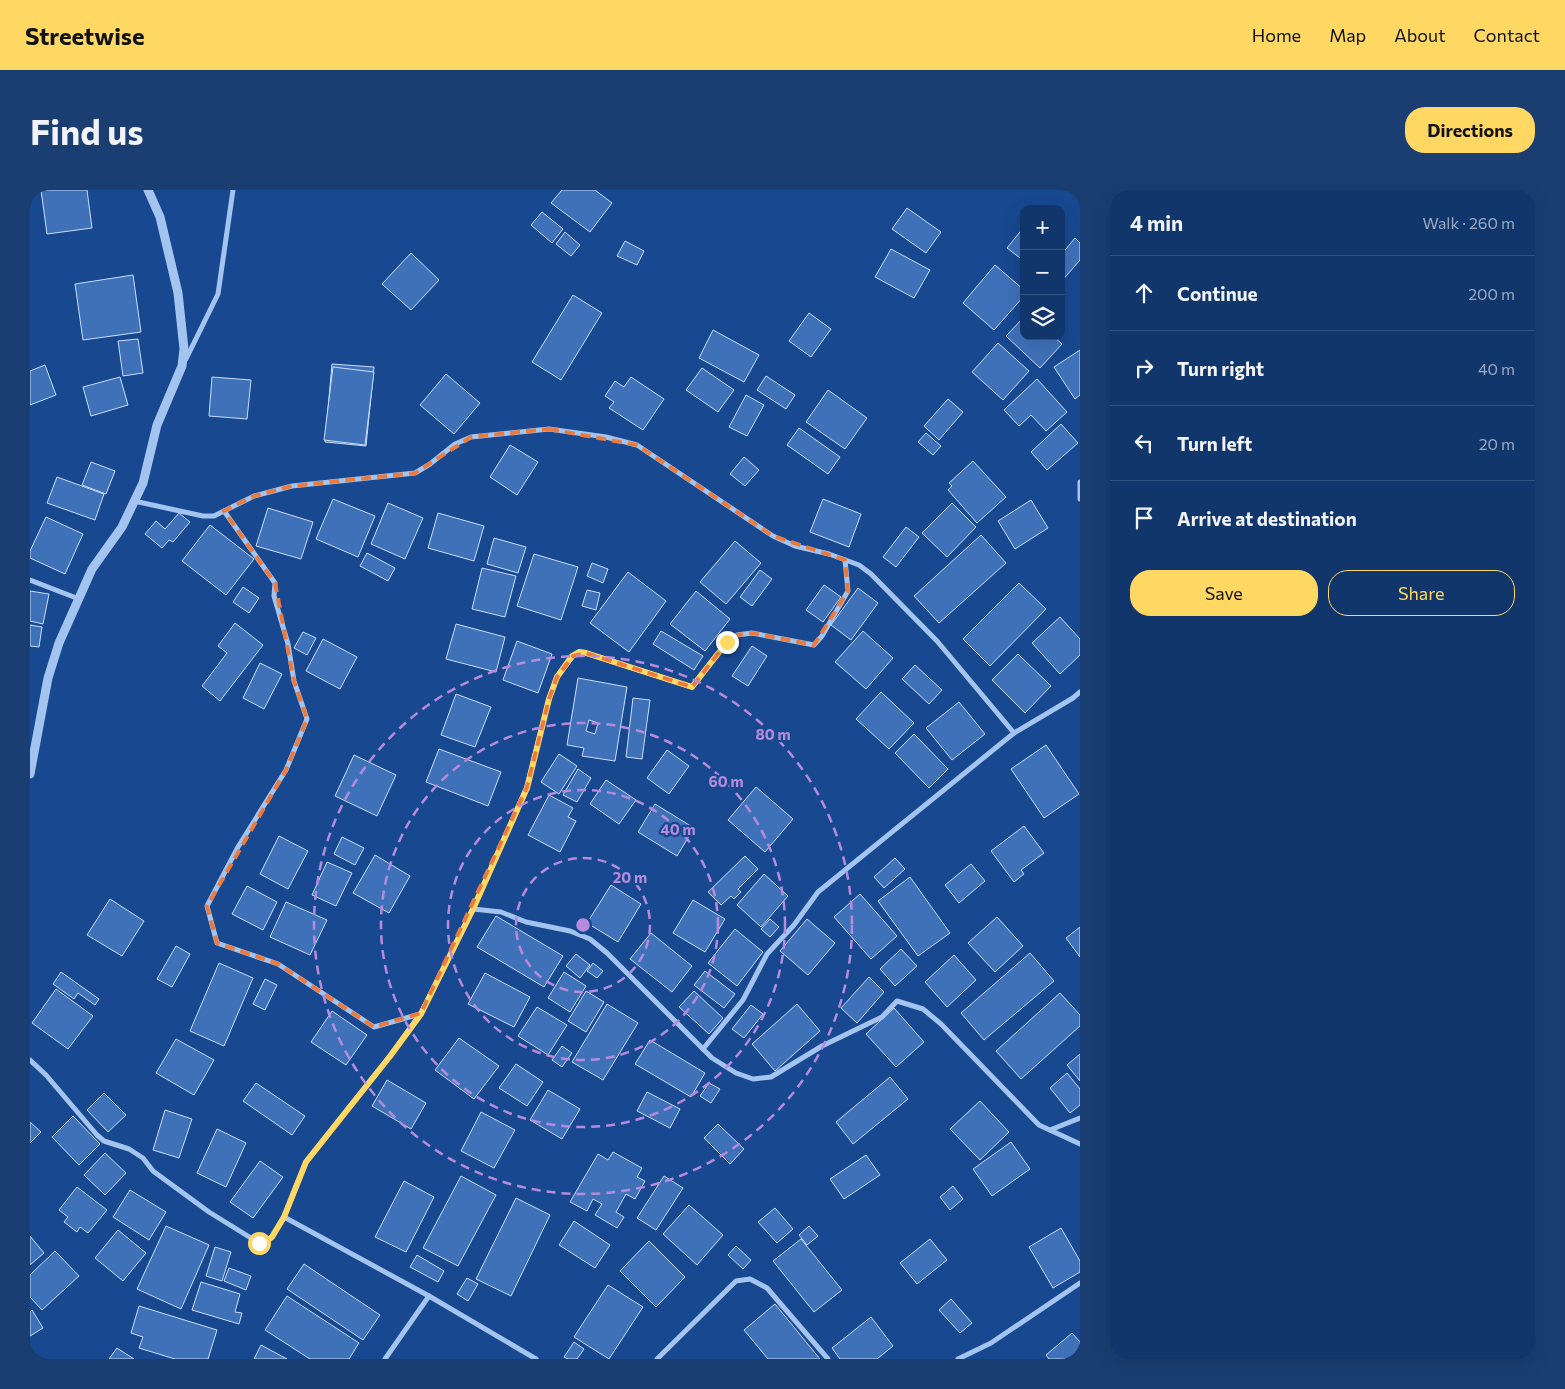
<!DOCTYPE html>
<meta charset="utf-8">
<style>
:root{--surface:#11366c;--page:#1a3e72;--text:#f1f3f6;--muted:#9cabc2;--line:#30507f;--accent:#ffd763}
body{margin:0;font-family:Commissioner,sans-serif;background:var(--page);color:var(--text)}
.controls{position:absolute;right:15px;top:15px;display:grid;overflow:hidden;border-radius:10px;box-shadow:0 5px 20px #0002}
.controls button{width:45px;height:45px;display:grid;place-items:center;padding:0;border:0;border-bottom:1px solid var(--line);background:var(--surface);color:var(--text);font:25px sans-serif}
.stop{position:absolute;width:15px;height:15px;margin:-11px;border:4px solid #ffd763;border-radius:50%;background:#fff}
.stop.end{background:#ffd763;border-color:#fff;box-shadow:0 1px 5px #0008}
.list{margin:0;padding:0;list-style:none}
h2{display:flex;justify-content:space-between;align-items:center;height:65px;margin:0;padding:0 20px;font-size:21px}
h2 small{font-size:16px;font-weight:400;color:var(--muted)}
.list li{display:grid;grid-template-columns:32px 1fr auto;gap:15px;align-items:center;box-sizing:border-box;height:75px;padding:0 20px;border-top:1px solid var(--line)}
.list b{display:block;font-size:19px;white-space:nowrap}
.list em{font-size:16px;font-style:normal;color:var(--muted)}
.actions{display:flex;gap:10px;padding:15px 20px}
.actions a{flex:1;padding:11px 0;border:1px solid var(--accent);border-radius:20px;text-align:center;font-size:18px;color:var(--accent)}
.actions .main{background:var(--accent);color:#111}
.icon{flex:none;width:28px;height:28px;fill:none;stroke:currentColor;stroke-width:2;stroke-linecap:round;stroke-linejoin:round}
.map{position:relative;flex:none;width:1050px;height:1169px;overflow:hidden;border-radius:20px}
header{display:flex;align-items:center;gap:30px;box-sizing:border-box;height:70px;padding:0 25px;background:var(--accent);color:#111}
header strong{font-size:24px}
nav{display:flex;gap:28px;margin-inline-start:auto;font-size:18px}
.intro{display:flex;align-items:center;justify-content:space-between;box-sizing:border-box;height:120px;padding:0 30px}
h1{margin:0;font-size:35px}
.button{padding:12px 22px;border-radius:20px;background:var(--accent);color:#111;font-size:18px;font-weight:700}
main{display:flex;gap:30px;padding:0 30px}
aside{flex:1;background:var(--surface);border-radius:20px;box-shadow:0 5px 20px #0002}
.map>svg:first-child{display:block}
.building{fill:#3f71b9;stroke:#cadffb;fill-rule:evenodd}
.lines{fill:none;stroke-linecap:round;stroke-linejoin:round}
.minor{stroke:#a4c4f0;stroke-width:5}
.tertiary{stroke:#a4c4f0;stroke-width:9}
.route{stroke:#ffd763;stroke-width:6}
.marked{fill:none;stroke:#ed7a3d;stroke-width:4;stroke-dasharray:10 6;stroke-linejoin:round}
.ring{fill:none;stroke:#b68bdc;stroke-width:2.5;stroke-dasharray:9 6}
.centre{fill:#b68bdc;stroke:#174890;stroke-width:2.5}
.ring-label{font-size:15px;text-anchor:middle;font-weight:bold;fill:#b68bdc;stroke:#174890;stroke-width:4.5;stroke-linejoin:round;paint-order:stroke}
</style>
<header>
<strong>Streetwise</strong>
<nav><a>Home</a><a>Map</a><a>About</a><a>Contact</a></nav>
</header>
<div class="intro"><h1>Find us</h1><a class="button">Directions</a></div>
<main>
<div class="map">
<svg width="1050" height="1169" viewBox="0 0 1050 1169">
<rect width="100%" height="100%" fill="#174890"/>
<g class="building">
<polygon points="11,0 57,0 62,38 17,44"/>
<polygon points="532,0 565,0 582,13 560,42 521,13"/>
<polygon points="877,18 911,42 896,63 862,39"/>
<polygon points="512,22 533,39 522,53 501,35"/>
<polygon points="994,37 994,71 977,58"/>
<polygon points="535,42 550,55 541,66 526,54"/>
<polygon points="1045,48 1050,53 1050,70 1031,92 1031,65"/>
<polygon points="595,51 614,61 607,75 587,66"/>
<polygon points="861,59 900,80 884,108 845,87"/>
<polygon points="381,63 409,90 381,120 352,94"/>
<polygon points="965,75 994,100 994,106 964,140 933,113"/>
<polygon points="103,85 111,142 53,150 45,94"/>
<polygon points="543,105 572,123 531,190 502,172"/>
<polygon points="779,123 801,139 781,167 759,151"/>
<polygon points="994,127 994,146 1023,146 1032,154 1010,178 976,146"/>
<polygon points="683,140 729,165 714,192 669,168"/>
<polygon points="108,149 113,183 93,186 88,151"/>
<polygon points="968,153 999,181 973,210 942,182"/>
<polygon points="1050,160 1050,205 1045,209 1024,177"/>
<polygon points="302,174 344,177 336,256 295,252"/>
<polygon points="15,175 26,205 0,215 0,181"/>
<polygon points="303,177 344,182 335,255 294,250"/>
<polygon points="672,178 704,200 688,222 656,200"/>
<polygon points="416,184 450,213 424,244 390,215"/>
<polygon points="736,186 765,205 756,219 727,200"/>
<polygon points="90,187 98,215 61,226 53,197"/>
<polygon points="182,187 221,190 217,229 179,226"/>
<polygon points="601,187 634,209 613,240 579,218 584,212 575,206 585,191 594,197"/>
<polygon points="1007,189 1037,222 1016,241 1001,225 989,236 974,220"/>
<polygon points="798,200 837,228 815,259 776,232"/>
<polygon points="716,205 734,215 717,246 699,237"/>
<polygon points="918,209 933,222 909,250 894,236"/>
<polygon points="1031,234 1048,253 1017,280 1001,262"/>
<polygon points="769,238 810,267 798,284 757,255"/>
<polygon points="896,243 911,256 903,265 888,252"/>
<polygon points="480,255 508,272 487,305 460,287"/>
<polygon points="714,267 729,280 715,296 700,284"/>
<polygon points="943,271 976,307 947,333 918,300 922,296 919,293"/>
<polygon points="61,272 85,281 76,304 52,295"/>
<polygon points="27,287 74,304 65,330 17,313"/>
<polygon points="303,309 345,326 328,367 286,349"/>
<polygon points="793,309 831,324 819,357 780,342"/>
<polygon points="1001,310 1018,338 985,359 968,331"/>
<polygon points="358,313 393,328 375,369 341,354"/>
<polygon points="922,313 946,337 917,367 892,343"/>
<polygon points="238,318 283,332 271,369 226,356"/>
<polygon points="149,323 160,332 143,352 139,350 132,358 115,344 126,331 135,339"/>
<polygon points="408,323 454,336 444,371 398,358"/>
<polygon points="16,327 53,344 35,384 0,368 0,361"/>
<polygon points="180,335 224,369 196,405 152,371"/>
<polygon points="876,337 889,347 866,377 853,367"/>
<polygon points="951,345 976,373 909,433 884,406"/>
<polygon points="464,348 496,357 488,383 457,374"/>
<polygon points="705,351 731,373 696,414 670,392"/>
<polygon points="337,363 365,378 358,391 330,376"/>
<polygon points="504,364 548,377 531,430 487,416"/>
<polygon points="562,373 578,379 573,393 557,386"/>
<polygon points="452,378 486,386 475,427 442,419"/>
<polygon points="730,380 742,389 722,416 710,407"/>
<polygon points="598,382 636,411 599,462 560,433"/>
<polygon points="989,393 1016,419 960,476 933,449"/>
<polygon points="794,395 811,407 793,432 776,420"/>
<polygon points="213,397 229,408 219,423 203,412"/>
<polygon points="828,398 848,413 821,450 801,435"/>
<polygon points="557,400 570,403 566,420 552,416"/>
<polygon points="0,401 19,404 13,434 0,431"/>
<polygon points="666,401 700,429 675,461 640,434"/>
<polygon points="1030,427 1050,449 1050,465 1030,484 1002,453"/>
<polygon points="205,433 233,455 190,511 172,496 197,463 188,456"/>
<polygon points="426,434 475,447 466,482 416,469"/>
<polygon points="0,435 12,437 9,457 0,456"/>
<polygon points="631,441 673,466 664,480 623,454"/>
<polygon points="833,441 863,468 836,499 805,472"/>
<polygon points="273,442 286,448 277,465 264,458"/>
<polygon points="293,449 327,467 310,499 276,481"/>
<polygon points="487,451 522,464 508,503 473,490"/>
<polygon points="722,456 737,466 718,496 702,486"/>
<polygon points="988,464 1021,496 995,523 962,490"/>
<polygon points="230,473 252,484 234,519 213,508"/>
<polygon points="885,475 912,500 899,514 872,489"/>
<path d="M 548,488 L 597,497 L 585,571 L 552,566 L 554,558 L 537,555 ZM 559,530 L 568,533 L 565,544 L 556,541 Z"/>
<polygon points="851,502 884,533 859,559 826,529"/>
<polygon points="426,504 461,517 445,557 411,545"/>
<polygon points="603,508 620,510 612,569 596,567"/>
<polygon points="929,512 955,544 922,570 896,538"/>
<polygon points="884,544 918,579 899,598 865,563"/>
<polygon points="1016,555 1049,604 1014,628 981,579"/>
<polygon points="409,559 471,582 458,616 396,592"/>
<polygon points="637,560 659,576 639,604 617,588"/>
<polygon points="529,564 547,576 529,604 511,592"/>
<polygon points="324,565 366,585 347,626 305,606"/>
<polygon points="548,579 561,588 547,612 533,605"/>
<polygon points="576,590 606,610 589,634 560,614"/>
<polygon points="726,597 763,629 735,662 698,630"/>
<polygon points="519,605 543,618 538,627 546,631 530,662 498,645"/>
<polygon points="625,614 664,638 647,666 608,642"/>
<polygon points="994,636 1014,663 991,680 994,684 984,692 961,661"/>
<polygon points="249,646 278,661 258,699 230,684"/>
<polygon points="312,647 334,658 325,675 304,664"/>
<polygon points="345,665 380,686 359,723 323,703"/>
<polygon points="715,666 728,679 708,699 711,702 704,709 701,706 691,715 678,702"/>
<polygon points="865,668 875,679 854,698 844,687"/>
<polygon points="297,672 322,683 306,716 282,705"/>
<polygon points="941,674 955,691 929,713 915,695"/>
<polygon points="734,684 758,706 731,737 707,715"/>
<polygon points="880,687 920,743 888,766 848,711"/>
<polygon points="581,695 611,714 588,752 557,733"/>
<polygon points="217,696 247,712 233,740 202,724"/>
<polygon points="830,704 867,746 841,769 804,727"/>
<polygon points="80,709 114,731 92,766 57,745"/>
<polygon points="663,710 695,729 675,762 643,743"/>
<polygon points="256,712 297,730 280,765 240,747"/>
<polygon points="466,726 533,766 514,797 447,757"/>
<polygon points="967,727 993,756 965,782 938,753"/>
<polygon points="740,729 749,737 740,747 731,739"/>
<polygon points="777,729 805,753 778,785 750,761"/>
<polygon points="1050,737 1050,767 1036,748"/>
<polygon points="705,739 733,762 707,796 678,773"/>
<polygon points="621,743 662,776 642,802 600,769"/>
<polygon points="146,756 160,764 142,797 127,789"/>
<polygon points="871,759 887,776 865,796 850,779"/>
<polygon points="1000,763 1024,791 954,850 931,823"/>
<polygon points="546,764 560,775 550,788 536,776"/>
<polygon points="924,765 946,790 917,817 895,792"/>
<polygon points="189,773 223,788 194,856 160,841"/>
<polygon points="563,773 573,781 567,788 557,781"/>
<polygon points="675,781 705,804 694,818 664,795"/>
<polygon points="31,782 69,809 65,815 48,803 44,809 23,794"/>
<polygon points="534,782 556,796 540,822 518,808"/>
<polygon points="455,783 500,807 484,837 438,814"/>
<polygon points="839,787 854,802 827,833 811,818"/>
<polygon points="235,789 247,795 235,820 223,814"/>
<polygon points="26,799 63,826 38,859 2,833"/>
<polygon points="556,801 574,812 556,842 538,831"/>
<polygon points="664,801 693,828 679,844 649,817"/>
<polygon points="1030,803 1050,825 1050,836 991,889 966,861"/>
<polygon points="577,814 608,833 573,890 542,872"/>
<polygon points="767,814 790,841 745,881 722,854"/>
<polygon points="721,815 733,824 714,848 702,839"/>
<polygon points="507,817 537,835 518,865 488,846"/>
<polygon points="864,818 894,852 866,877 836,844"/>
<polygon points="302,821 337,845 316,875 281,852"/>
<polygon points="429,848 469,876 444,909 405,880"/>
<polygon points="146,849 184,870 164,905 126,883"/>
<polygon points="620,850 675,883 661,907 605,874"/>
<polygon points="532,856 542,863 532,877 522,870"/>
<polygon points="1050,864 1050,891 1037,875"/>
<polygon points="486,874 513,892 497,916 469,898"/>
<polygon points="1037,883 1050,899 1050,915 1040,923 1020,898"/>
<polygon points="860,887 878,909 823,954 806,932"/>
<polygon points="357,890 396,913 381,939 342,916"/>
<polygon points="226,893 275,926 262,945 213,911"/>
<polygon points="679,893 690,899 681,913 670,906"/>
<polygon points="518,900 550,919 532,949 500,930"/>
<polygon points="617,902 650,919 640,938 607,921"/>
<polygon points="74,903 96,925 78,942 57,920"/>
<polygon points="950,911 979,942 950,970 920,939"/>
<polygon points="135,920 162,929 149,968 123,960"/>
<polygon points="451,922 485,940 464,978 431,961"/>
<polygon points="43,926 70,954 49,975 22,947"/>
<polygon points="0,932 11,942 0,953"/>
<polygon points="688,934 714,959 700,974 674,948"/>
<polygon points="187,939 216,953 196,997 167,983"/>
<polygon points="981,952 1000,979 962,1006 943,979"/>
<polygon points="583,962 612,978 607,987 615,991 605,1009 596,1004 586,1022 594,1027 587,1038 565,1025 572,1014 563,1009 557,1021 540,1012 568,964 578,970"/>
<polygon points="75,963 96,983 75,1005 54,985"/>
<polygon points="836,965 850,985 814,1009 800,989"/>
<polygon points="230,971 253,987 223,1028 200,1012"/>
<polygon points="431,986 466,1005 428,1076 393,1058"/>
<polygon points="634,986 653,998 626,1040 607,1028"/>
<polygon points="374,991 404,1007 376,1062 345,1047"/>
<polygon points="923,996 933,1009 920,1020 910,1007"/>
<polygon points="47,997 77,1020 58,1043 50,1037 47,1042 34,1032 38,1027 29,1020"/>
<polygon points="100,1000 136,1022 119,1050 83,1027"/>
<polygon points="486,1008 520,1025 481,1106 446,1089"/>
<polygon points="659,1015 693,1045 667,1075 633,1044"/>
<polygon points="745,1018 763,1039 747,1053 728,1032"/>
<polygon points="544,1031 580,1055 565,1078 529,1055"/>
<polygon points="136,1036 179,1055 151,1119 107,1099"/>
<polygon points="779,1036 788,1046 777,1055 769,1045"/>
<polygon points="1031,1038 1050,1071 1050,1082 1023,1098 999,1057"/>
<polygon points="88,1040 116,1063 93,1091 65,1068"/>
<polygon points="0,1046 14,1063 0,1075"/>
<polygon points="771,1049 812,1100 784,1122 743,1071"/>
<polygon points="900,1049 917,1070 887,1094 870,1073"/>
<polygon points="619,1051 655,1087 626,1117 590,1081"/>
<polygon points="706,1056 721,1070 713,1079 698,1065"/>
<polygon points="185,1057 201,1062 192,1091 176,1086"/>
<polygon points="25,1061 49,1086 12,1120 0,1107 0,1085"/>
<polygon points="387,1065 414,1081 408,1092 380,1077"/>
<polygon points="274,1074 350,1125 333,1150 257,1099"/>
<polygon points="199,1078 221,1086 216,1100 194,1091"/>
<polygon points="437,1088 448,1094 438,1111 427,1104"/>
<polygon points="171,1092 210,1104 205,1122 212,1123 209,1134 162,1120"/>
<polygon points="578,1095 613,1117 579,1169 544,1147"/>
<polygon points="257,1106 329,1153 319,1169 280,1169 235,1140"/>
<polygon points="921,1109 942,1133 930,1143 909,1120"/>
<polygon points="745,1114 790,1169 738,1169 714,1140"/>
<polygon points="109,1116 187,1140 178,1169 145,1169 109,1158 113,1147 101,1143"/>
<polygon points="2,1120 13,1138 0,1146 0,1122"/>
<polygon points="841,1127 863,1156 847,1169 810,1169 802,1158"/>
<polygon points="1042,1143 1050,1152 1050,1169 1019,1169 1016,1165"/>
<polygon points="544,1152 554,1159 547,1169 538,1169 534,1167"/>
<polygon points="231,1155 257,1169 224,1169"/>
<polygon points="87,1158 104,1169 79,1169"/>
</g>
<g class="lines">
<g class="minor">
<polyline points="156,169 188,104 203,0"/>
<polyline points="1050,292 1050,309"/>
<polyline points="104,311 173,326 184,326 224,306 262,296 385,283 400,274 425,254 441,247 519,239 576,247 607,255 743,346 765,356 799,364 829,375 841,384 907,451 984,543 1043,508 1050,502"/>
<polyline points="194,321 245,393 244,406 258,454 264,491 277,529 256,580 208,657 177,716 187,753 248,774 344,837 390,824"/>
<polyline points="0,390 49,409"/>
<polyline points="443,719 471,722 496,732 540,741 560,749 577,763 682,868 706,883 723,889 741,887 792,856 852,827 867,811 893,819 911,834 1009,935 1050,954"/>
<polyline points="673,859 713,810 737,764 764,735 788,702 984,543"/>
<polyline points="0,870 16,885 67,945 74,951 99,959 113,968 123,981 179,1022 229,1053 237,1051 242,1047 254,1027 276,972 361,865 391,823 443,719 497,597 519,509 527,487 543,466 549,462 556,463 662,497 697,452 707,445 722,443 784,455 792,446 818,401 815,370"/>
<polyline points="1020,940 1050,928"/>
<polyline points="254,1027 399,1106 506,1169"/>
<polyline points="355,1169 399,1106"/>
<polyline points="627,1169 706,1091 720,1089 737,1098 798,1169"/>
<polyline points="928,1169 961,1153 1050,1093"/>
</g>
<polyline class="tertiary" points="0,584 18,488 29,453 62,379 92,337 113,293 127,235 152,176 154,159 148,103 130,27 118,0"/>
</g>
<g class="lines">
<polyline class="route" points="229,1053 237,1051 242,1047 254,1027 276,972 361,865 391,824 443,719 497,598 519,509 527,487 542,466 549,462 556,463 662,497 697,452"/>
</g>
<path class="marked" d="M 519,239 L 607,255 L 743,346 L 815,370 L 818,401 L 784,455 L 722,443 L 707,445 L 697,452 L 662,497 L 556,463 L 543,466 L 527,487 L 519,509 L 497,597 L 391,823 L 344,837 L 248,774 L 187,753 L 177,716 L 256,580 L 277,529 L 264,491 L 245,393 L 194,321 L 224,306 L 262,296 L 385,283 L 441,247 Z"/>
<g class="ring">
<circle cx="553" cy="735" r="67"/>
<circle cx="553" cy="735" r="135"/>
<circle cx="553" cy="735" r="202"/>
<circle cx="553" cy="735" r="269"/>
</g>
<circle cx="553" cy="735" r="8" class="centre"/>
<g class="ring-label">
<text x="743" y="550">80 m</text>
<text x="696" y="597">60 m</text>
<text x="648" y="645">40 m</text>
<text x="600" y="693">20 m</text>
</g>
</svg>
<div class="controls">
<button>+</button>
<button>−</button>
<button><svg class="icon" aria-label="layers" viewBox="0 0 24 24"><path d="M12 4l9 5-9 5-9-5zM3 14l9 5 9-5"/></svg></button>
</div>
<div class="stop" style="left:229px;top:1053px"></div>
<div class="stop end" style="left:697px;top:452px"></div>
</div>
<aside>
<h2>4 min<small>Walk · 260 m</small></h2>
<ul class="list">
<li><svg class="icon" aria-label="ahead" viewBox="0 0 24 24"><path d="M12 20V5M6 11l6-6 6 6"/></svg><div><b>Continue</b></div><em>200 m</em></li>
<li><svg class="icon" aria-label="right" viewBox="0 0 24 24"><path d="M7 20v-9h11M14 6l5 5-5 5"/></svg><div><b>Turn right</b></div><em>40 m</em></li>
<li><svg class="icon" aria-label="left" viewBox="0 0 24 24"><path d="M17 20v-9H6M10 6l-5 5 5 5"/></svg><div><b>Turn left</b></div><em>20 m</em></li>
<li><svg class="icon" aria-label="arrive" viewBox="0 0 24 24"><path d="M6 21V4h12l-3 4 3 4H6"/></svg><div><b>Arrive at destination</b></div></li>
</ul>
<div class="actions"><a class="main">Save</a><a>Share</a></div>
</aside>
</main>
